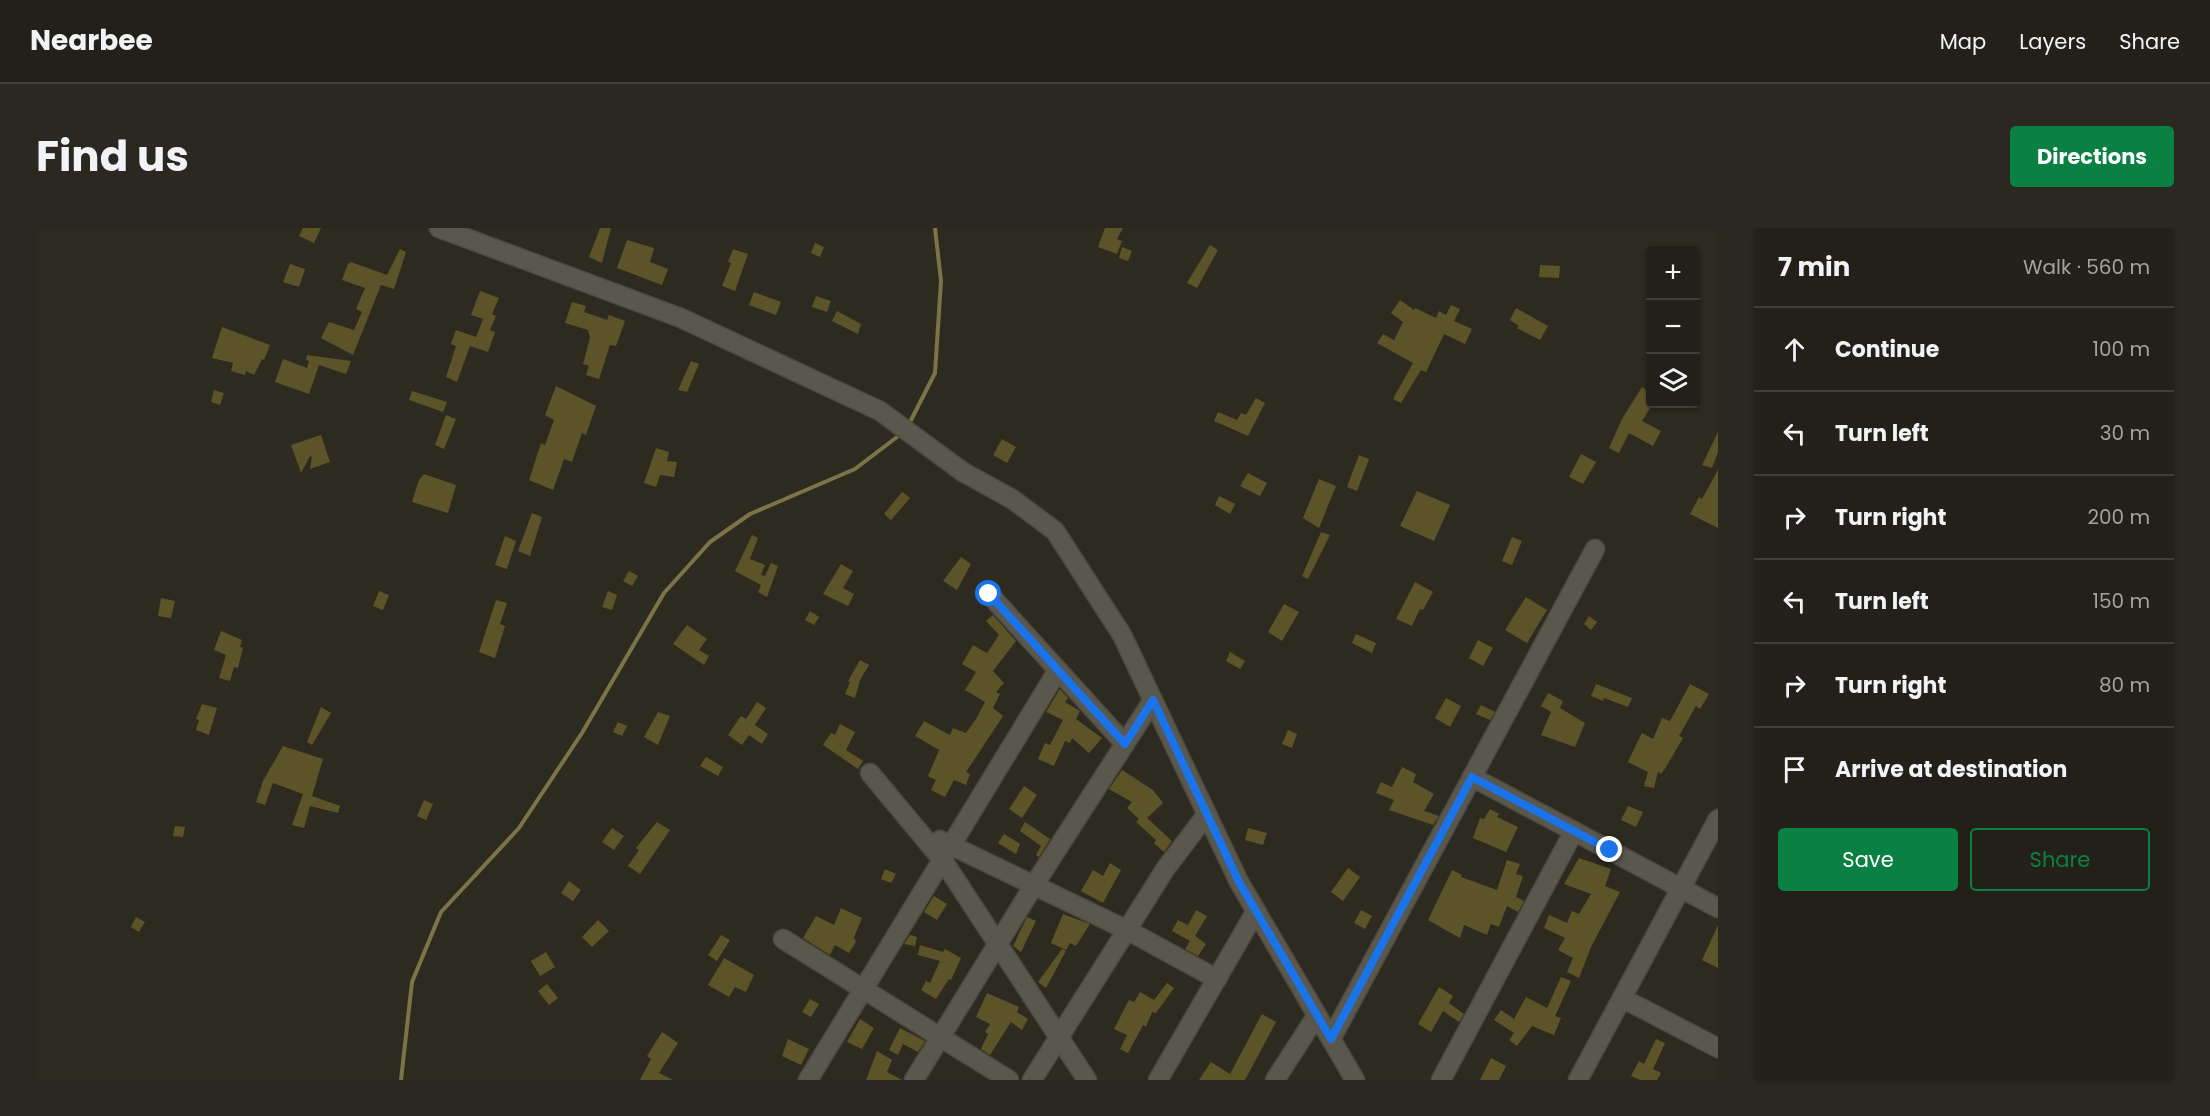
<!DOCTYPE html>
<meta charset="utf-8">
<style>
:root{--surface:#222018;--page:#2a2821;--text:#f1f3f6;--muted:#a2a3a2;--line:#3f3e37;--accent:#0b8043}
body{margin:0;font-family:Poppins,sans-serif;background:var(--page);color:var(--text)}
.controls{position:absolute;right:18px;top:18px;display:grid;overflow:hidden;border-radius:6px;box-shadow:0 2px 4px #0004}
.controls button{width:54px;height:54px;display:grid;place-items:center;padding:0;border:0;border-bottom:2px solid var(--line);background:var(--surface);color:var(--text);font:30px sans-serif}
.stop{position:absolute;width:18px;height:18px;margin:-14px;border:4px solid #1a73e8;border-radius:50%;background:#fff}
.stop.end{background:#1a73e8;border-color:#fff;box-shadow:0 2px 6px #0008}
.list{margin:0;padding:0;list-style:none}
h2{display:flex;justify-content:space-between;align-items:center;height:78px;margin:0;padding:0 24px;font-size:26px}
h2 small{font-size:20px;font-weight:400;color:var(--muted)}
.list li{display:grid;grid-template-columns:39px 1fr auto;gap:18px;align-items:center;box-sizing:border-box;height:84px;padding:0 24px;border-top:2px solid var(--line)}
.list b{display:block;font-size:22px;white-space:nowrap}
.list em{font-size:20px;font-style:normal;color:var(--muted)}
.actions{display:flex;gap:12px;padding:18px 24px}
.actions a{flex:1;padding:14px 0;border:2px solid var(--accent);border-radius:6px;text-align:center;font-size:21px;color:var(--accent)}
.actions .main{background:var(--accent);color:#fff}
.icon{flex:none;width:33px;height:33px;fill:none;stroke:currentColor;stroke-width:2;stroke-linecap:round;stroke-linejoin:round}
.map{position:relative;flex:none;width:1682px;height:852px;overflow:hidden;border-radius:6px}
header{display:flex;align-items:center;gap:36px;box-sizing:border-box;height:84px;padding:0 30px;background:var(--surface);border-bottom:2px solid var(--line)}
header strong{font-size:28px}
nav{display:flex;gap:33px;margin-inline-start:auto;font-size:21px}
.intro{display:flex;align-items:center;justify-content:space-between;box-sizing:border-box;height:144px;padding:0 36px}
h1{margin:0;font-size:42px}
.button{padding:15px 27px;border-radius:6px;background:var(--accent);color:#fff;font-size:21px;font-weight:700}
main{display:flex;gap:36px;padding:0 36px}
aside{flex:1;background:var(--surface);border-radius:6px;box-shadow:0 2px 4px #0004}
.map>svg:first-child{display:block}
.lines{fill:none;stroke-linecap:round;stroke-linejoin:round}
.stream{stroke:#7c7348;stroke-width:4}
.building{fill:#5c5329}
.minor-casing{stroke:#4b4941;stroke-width:21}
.minor{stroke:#5a584d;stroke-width:18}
.route{stroke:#1a73e8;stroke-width:8}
</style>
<header>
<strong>Nearbee</strong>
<nav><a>Map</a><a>Layers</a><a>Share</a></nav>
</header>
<div class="intro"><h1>Find us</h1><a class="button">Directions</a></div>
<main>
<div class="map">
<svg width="1682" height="852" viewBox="0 0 1682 852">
<rect width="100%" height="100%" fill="#2d2b20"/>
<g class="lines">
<g class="stream">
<polyline points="873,196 899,145 905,53 899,0"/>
<polyline points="365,852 376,754 405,684 483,600 546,505 628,365 674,314 714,286 819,241 865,206"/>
</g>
</g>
<g class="building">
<polygon points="267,0 285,0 278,15 263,8"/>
<polygon points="564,0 575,0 566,35 553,29"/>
<polygon points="1069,0 1087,0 1081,11 1086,13 1081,26 1062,19"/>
<polygon points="591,12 618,20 614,34 632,41 626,57 581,40"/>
<polygon points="779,15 788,19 784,29 775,25"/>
<polygon points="1174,17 1182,22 1161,60 1151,55"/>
<polygon points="1086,19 1096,23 1092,33 1083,30"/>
<polygon points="364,21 370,24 358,61 345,57 317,127 285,110 293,94 318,102 326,84 320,81 329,60 306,52 312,36 315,34 351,47"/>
<polygon points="697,21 712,26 699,63 686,58 695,35 692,34"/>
<polygon points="254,36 269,41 263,59 247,54"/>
<polygon points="1504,37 1524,38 1523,50 1503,49"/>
<polygon points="444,63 463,70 456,86 460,88 454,102 459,104 452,124 434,118 421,154 410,149 420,118 415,116 420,102 440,109 447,91 435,87"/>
<polygon points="718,64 745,74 740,87 713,77"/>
<polygon points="780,68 795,73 791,84 776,79"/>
<polygon points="1364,72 1378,82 1379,80 1400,90 1403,83 1410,87 1415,77 1424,81 1418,93 1436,101 1429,116 1408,106 1390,144 1385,142 1365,175 1357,171 1377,135 1341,115 1347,106 1358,112 1367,94 1355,85"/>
<polygon points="536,74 550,78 548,84 571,92 573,87 589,93 580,118 574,117 563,151 550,147 553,138 547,136 554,110 552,102 529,95"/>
<polygon points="1480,80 1512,98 1504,112 1481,100 1483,98 1474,92"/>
<polygon points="801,83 825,96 822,106 796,93"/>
<polygon points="186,99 234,117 228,132 226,131 218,147 210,143 209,147 195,143 197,135 176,130"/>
<polygon points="271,127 315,133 310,146 283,137 273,166 239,154 247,131 271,140 273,133 282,136 270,132"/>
<polygon points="655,133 663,136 651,164 642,162"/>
<polygon points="520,158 560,178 550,207 546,205 536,234 528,231 517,262 493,252 505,215 509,217 518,192 509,187"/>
<polygon points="1606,159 1614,165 1610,173 1616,177 1606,193 1625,203 1617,218 1593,205 1583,225 1573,220 1586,191"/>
<polygon points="178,162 188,165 184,177 175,174"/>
<polygon points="376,163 411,174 407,184 373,172"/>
<polygon points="1220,170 1229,175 1212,208 1178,193 1182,184 1201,192 1205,185 1210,187"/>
<polygon points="410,187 420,191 408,221 399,217"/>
<polygon points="1682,204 1682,224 1676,240 1666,237"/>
<polygon points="285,207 294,234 274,241 276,229 274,228 265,245 255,217"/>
<polygon points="966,211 980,219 971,235 957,227"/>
<polygon points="620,220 633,224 631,233 641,234 638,249 624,247 620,259 608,255"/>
<polygon points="1545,226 1560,234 1547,256 1533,249"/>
<polygon points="1323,227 1333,231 1321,263 1311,259"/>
<polygon points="1682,242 1682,300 1654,286 1663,269 1666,271"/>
<polygon points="1212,245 1231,255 1224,268 1204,258"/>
<polygon points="388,246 420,257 412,285 376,274 383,252"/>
<polygon points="1283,251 1300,258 1283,300 1267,290"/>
<polygon points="1381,263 1414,277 1398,313 1364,298"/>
<polygon points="866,264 874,270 855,292 848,286"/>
<polygon points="1183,268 1199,276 1194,286 1179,277"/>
<polygon points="496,285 506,289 494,328 482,323"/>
<polygon points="1285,304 1294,307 1272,351 1266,348"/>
<polygon points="716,307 722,310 714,331 729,337 725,347 729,348 735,335 742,338 731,369 722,364 725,357 699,343"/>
<polygon points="469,308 480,313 471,341 459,337"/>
<polygon points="1476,309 1486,313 1476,337 1466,333"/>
<polygon points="925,329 935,336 921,362 907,353"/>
<polygon points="805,336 817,343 807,360 818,366 812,378 787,366"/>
<polygon points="593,343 602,348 596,358 587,353"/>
<polygon points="1379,354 1397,364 1387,382 1384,381 1376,398 1360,391"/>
<polygon points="343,363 353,367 347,382 337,378"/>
<polygon points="572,363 581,367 576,382 566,379"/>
<polygon points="1490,369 1511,382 1491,415 1469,402"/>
<polygon points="125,370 139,373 135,390 122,388"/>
<polygon points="460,372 471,375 464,396 469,398 459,430 443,424"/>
<polygon points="1248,376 1263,384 1246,413 1232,404"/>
<polygon points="774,383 783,389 778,397 769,392"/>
<polygon points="957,387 980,413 957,443 968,455 960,464 964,466 957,480 967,488 930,544 934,546 930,557 918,552 909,569 895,562 900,552 892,548 903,522 879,508 888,493 914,507 917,500 930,505 940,491 949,474 929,462 940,444 926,436 937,417 951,425 963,407 950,393"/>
<polygon points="1553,388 1561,394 1555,402 1548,396"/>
<polygon points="651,397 671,411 663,422 673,428 668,437 637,416"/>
<polygon points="185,403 206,412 204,419 207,420 202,440 198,439 194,453 183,450 190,427 178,422"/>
<polygon points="1320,406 1340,415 1336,425 1316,415"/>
<polygon points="1442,412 1457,420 1447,438 1433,430"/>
<polygon points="1194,424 1209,433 1204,441 1190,433"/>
<polygon points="824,432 833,437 824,452 819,470 809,466 814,454 812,453"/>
<polygon points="1560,456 1596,470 1592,479 1568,470 1567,473 1555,468"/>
<polygon points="1654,456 1673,466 1664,481 1660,478 1643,508 1647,510 1630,539 1625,546 1622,544 1618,560 1608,558 1612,544 1592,534 1598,521 1606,505 1617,511 1626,490 1634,493"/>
<polygon points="1024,461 1032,470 1029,474 1044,483 1040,491 1066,510 1053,525 1036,510 1034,515 1029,513 1018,538 1002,531 1009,515 1014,517 1027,492 1010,484"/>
<polygon points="1512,465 1527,473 1524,480 1549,495 1539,519 1505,507 1515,484 1505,478"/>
<polygon points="1410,470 1425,478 1414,499 1399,490"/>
<polygon points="721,474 730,480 719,497 732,506 726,516 713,507 706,517 692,507 705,488 710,491"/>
<polygon points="166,476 181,480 173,507 160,502 163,492 160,491"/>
<polygon points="1445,477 1459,484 1454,492 1440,486"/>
<polygon points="285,479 295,485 276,517 271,514"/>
<polygon points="622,484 634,488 622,517 608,509"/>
<polygon points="582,494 591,498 586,508 577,504"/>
<polygon points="804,496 819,504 810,522 827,533 822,541 787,517 795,505 799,507"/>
<polygon points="1252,502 1261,506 1256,520 1246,516"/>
<polygon points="247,518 287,531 276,568 304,578 302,585 274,578 268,600 256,597 267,566 237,555 229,577 220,574 227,553"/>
<polygon points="670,529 687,539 682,548 664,538"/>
<polygon points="1366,539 1380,546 1377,554 1398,566 1388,583 1403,588 1397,597 1353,582 1358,572 1340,565 1345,554 1356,559"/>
<polygon points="1086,542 1117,562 1127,575 1111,590 1136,613 1128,624 1118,615 1120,612 1100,594 1103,591 1091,580 1096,574 1073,561"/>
<polygon points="988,558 1001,567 986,590 973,581"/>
<polygon points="388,572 397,576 390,592 381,588"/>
<polygon points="1592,578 1607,584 1600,599 1585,592"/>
<polygon points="1454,581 1463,586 1461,589 1482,599 1470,624 1437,610 1444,590 1448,591"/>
<polygon points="621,594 634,602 604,646 592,638 603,622 600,620"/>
<polygon points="989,594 1014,611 1003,629 1000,627 1005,618 984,603"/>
<polygon points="139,598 149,599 147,609 137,608"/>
<polygon points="576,600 588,608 578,622 566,614"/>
<polygon points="1212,600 1231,605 1227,617 1209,612"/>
<polygon points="968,606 984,616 980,626 962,615"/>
<polygon points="1543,630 1575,641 1569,658 1584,664 1555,719 1543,750 1531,744 1537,730 1522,722 1529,710 1508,700 1513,687 1531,695 1536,683 1543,686 1555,666 1528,656"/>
<polygon points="1471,632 1484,636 1480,646 1487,648 1480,669 1488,673 1482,684 1471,678 1463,699 1455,696 1451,707 1428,697 1424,710 1392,692 1416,642 1426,647 1425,649 1461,662"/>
<polygon points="1074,635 1085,642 1067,675 1045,663 1057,642 1067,648"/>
<polygon points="1312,640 1324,649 1307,673 1295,664"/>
<polygon points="849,641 860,646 855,655 845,651"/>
<polygon points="533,653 545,662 537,673 525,665"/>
<polygon points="898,668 911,676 901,692 888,684"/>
<polygon points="805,680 826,690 818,709 820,714 813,725 799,717 794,727 767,710 780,688 798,697"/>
<polygon points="1160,682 1171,688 1159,708 1170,716 1162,728 1149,721 1154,713 1136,703 1142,692 1152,697"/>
<polygon points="1325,682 1336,688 1329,701 1318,695"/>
<polygon points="1027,686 1054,696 1040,718 1034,715 1030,722 1015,715"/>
<polygon points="100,689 109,694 103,704 95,699"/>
<polygon points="991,689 1000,693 985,724 977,718"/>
<polygon points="562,692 573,703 556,719 546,709"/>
<polygon points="1682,697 1682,740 1666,732"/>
<polygon points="685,707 694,712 681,733 672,727"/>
<polygon points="874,707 881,709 879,718 868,716"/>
<polygon points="884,717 907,724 909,721 925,730 915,752 913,751 900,771 885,762 890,753 894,755 904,733 882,727"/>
<polygon points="1026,721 1030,723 1010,760 1002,754"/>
<polygon points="510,724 519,739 504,748 495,733"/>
<polygon points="688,730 718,747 710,764 699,759 693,769 672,757"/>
<polygon points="1525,749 1535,753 1519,788 1525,790 1518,807 1496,798 1481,818 1473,812 1478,805 1458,792 1465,782 1478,791 1490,769 1511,780"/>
<polygon points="1131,755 1138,760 1120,785 1116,784 1110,799 1107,797 1092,825 1084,821 1091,807 1078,801 1093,772 1098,774 1104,764 1118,772"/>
<polygon points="511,756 522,770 513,777 502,763"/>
<polygon points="1403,759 1417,768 1413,775 1428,786 1423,794 1407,783 1395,804 1382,796"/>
<polygon points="951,765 983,779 981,784 992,791 986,802 975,794 954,827 945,821 952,806 949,804 954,796 940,789"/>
<polygon points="774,771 783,776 775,789 766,784"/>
<polygon points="1226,786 1240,794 1209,852 1163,852 1175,834 1194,846"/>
<polygon points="824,791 838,800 826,821 811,814"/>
<polygon points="864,800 889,813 882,824 867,816 862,827 853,822"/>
<polygon points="626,804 642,815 623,845 637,852 604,852 615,831 611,828"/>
<polygon points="752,811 773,821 765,837 746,828"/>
<polygon points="1620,811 1629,815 1617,841 1625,845 1621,852 1604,852 1595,848 1603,833 1608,836"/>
<polygon points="841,823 856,832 851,844 866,852 830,852"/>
<polygon points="1455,830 1470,838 1463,852 1444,852"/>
</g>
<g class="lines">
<defs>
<g id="minor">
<polyline points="403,0 645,90 844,183 927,244 976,271 1019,303 1086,407 1203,654 1319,852"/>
<polyline points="953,366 1089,516"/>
<polyline points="834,545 908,634 1051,852"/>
<polyline points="1436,549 1682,680"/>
<polyline points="904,612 1091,702 1181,751"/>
<polyline points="747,711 973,852"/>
<polyline points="1586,770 1682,820"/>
<polyline points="1295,811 1559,321"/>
<polyline points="772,852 1022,442"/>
<polyline points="878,852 998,657 1117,472"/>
<polyline points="996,852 1130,640 1171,586"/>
<polyline points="1122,852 1220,683"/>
<polyline points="1239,852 1281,787"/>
<polyline points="1405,852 1538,603"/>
<polyline points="1542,852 1682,591"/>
</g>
</defs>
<use href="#minor" class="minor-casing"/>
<use href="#minor" class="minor"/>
</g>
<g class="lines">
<polyline class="route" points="953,366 1089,516 1117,472 1203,654 1295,811 1436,549 1574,622"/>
</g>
</svg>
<div class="controls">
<button>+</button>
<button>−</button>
<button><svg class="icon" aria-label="layers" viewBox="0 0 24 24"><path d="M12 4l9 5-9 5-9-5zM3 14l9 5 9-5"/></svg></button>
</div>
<div class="stop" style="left:953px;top:366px"></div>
<div class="stop end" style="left:1574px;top:622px"></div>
</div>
<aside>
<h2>7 min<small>Walk · 560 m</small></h2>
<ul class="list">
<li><svg class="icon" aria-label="ahead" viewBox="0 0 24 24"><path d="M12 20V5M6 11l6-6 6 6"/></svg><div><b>Continue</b></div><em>100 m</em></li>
<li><svg class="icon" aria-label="left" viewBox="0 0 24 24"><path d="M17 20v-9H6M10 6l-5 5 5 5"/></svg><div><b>Turn left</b></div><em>30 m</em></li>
<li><svg class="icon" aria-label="right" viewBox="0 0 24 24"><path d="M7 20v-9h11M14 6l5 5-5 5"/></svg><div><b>Turn right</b></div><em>200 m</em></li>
<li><svg class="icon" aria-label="left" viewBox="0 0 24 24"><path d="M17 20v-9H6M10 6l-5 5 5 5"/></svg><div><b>Turn left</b></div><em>150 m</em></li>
<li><svg class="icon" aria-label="right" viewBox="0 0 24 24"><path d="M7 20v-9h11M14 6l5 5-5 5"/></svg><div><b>Turn right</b></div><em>80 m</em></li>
<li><svg class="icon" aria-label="arrive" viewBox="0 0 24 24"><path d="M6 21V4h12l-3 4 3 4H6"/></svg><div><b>Arrive at destination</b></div></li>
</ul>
<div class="actions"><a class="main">Save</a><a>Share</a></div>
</aside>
</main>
